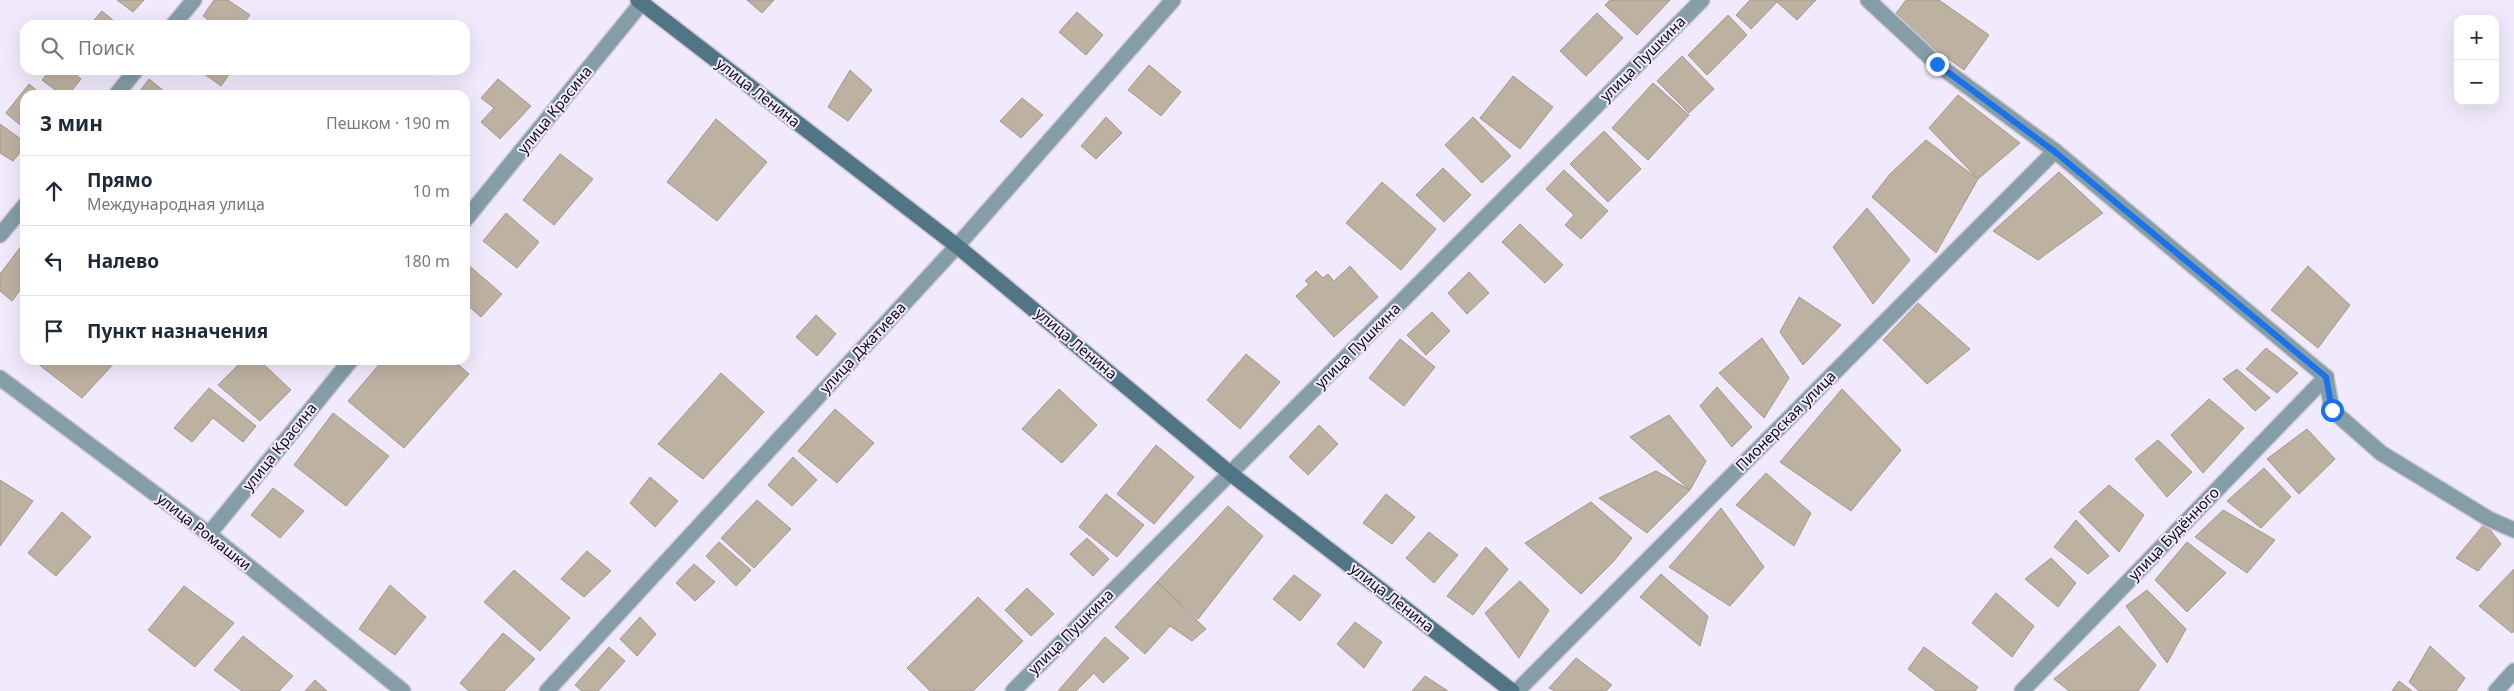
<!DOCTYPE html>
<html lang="ru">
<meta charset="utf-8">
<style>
:root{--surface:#fff;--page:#f2f2f3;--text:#1f2937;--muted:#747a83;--line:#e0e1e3}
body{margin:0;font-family:"Noto Sans",sans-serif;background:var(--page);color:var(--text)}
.controls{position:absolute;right:15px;top:15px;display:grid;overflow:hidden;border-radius:10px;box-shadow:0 5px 20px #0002}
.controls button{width:45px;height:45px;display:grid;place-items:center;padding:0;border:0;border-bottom:1px solid var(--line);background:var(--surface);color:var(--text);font:25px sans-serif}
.stop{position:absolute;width:15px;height:15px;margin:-11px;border:4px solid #1a73e8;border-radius:50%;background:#fff}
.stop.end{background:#1a73e8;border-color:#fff;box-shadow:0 1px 5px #0008}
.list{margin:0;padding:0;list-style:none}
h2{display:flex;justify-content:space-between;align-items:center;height:65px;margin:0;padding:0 20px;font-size:21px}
h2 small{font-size:16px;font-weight:400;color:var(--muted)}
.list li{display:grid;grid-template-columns:32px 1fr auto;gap:15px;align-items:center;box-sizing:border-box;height:70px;padding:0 20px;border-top:1px solid var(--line)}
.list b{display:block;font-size:19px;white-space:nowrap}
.list p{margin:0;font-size:16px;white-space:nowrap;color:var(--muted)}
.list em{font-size:16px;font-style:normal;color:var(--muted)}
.icon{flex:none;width:28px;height:28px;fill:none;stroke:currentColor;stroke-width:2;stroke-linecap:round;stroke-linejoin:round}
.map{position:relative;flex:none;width:2514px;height:691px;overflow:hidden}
.search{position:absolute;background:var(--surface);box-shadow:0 5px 20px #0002;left:20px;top:20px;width:450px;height:55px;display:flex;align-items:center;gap:12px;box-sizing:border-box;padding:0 18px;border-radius:15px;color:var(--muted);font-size:19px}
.panel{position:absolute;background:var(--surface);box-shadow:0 5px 20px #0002;left:20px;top:90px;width:450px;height:275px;border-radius:15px}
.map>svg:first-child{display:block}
.building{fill:#bdb1a2;stroke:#a49889}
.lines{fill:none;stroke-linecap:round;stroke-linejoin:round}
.street-casing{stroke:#cdc7d7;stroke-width:18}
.secondary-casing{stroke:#cdc7d7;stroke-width:18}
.street{stroke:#849da7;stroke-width:15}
.secondary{stroke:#517585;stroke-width:15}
.route{stroke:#1a73e8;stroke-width:6}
.labels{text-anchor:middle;stroke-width:4;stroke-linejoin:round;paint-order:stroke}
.street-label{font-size:15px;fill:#100e14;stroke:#f1eafc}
</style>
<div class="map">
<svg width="2514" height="691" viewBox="0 0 2514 691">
<rect width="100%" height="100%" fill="#f1eafc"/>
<g class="building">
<polygon points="117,0 144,0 133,12"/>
<polygon points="214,0 228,0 250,15 242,25 215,25 203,16"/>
<polygon points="747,0 774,0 762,13"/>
<polygon points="1610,0 1670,0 1637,35 1605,5"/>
<polygon points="1750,0 1816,0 1797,20 1777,2 1751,29 1736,15"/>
<polygon points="1906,0 1939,0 1989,35 1964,70 1892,19"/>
<polygon points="102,11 119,25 90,25"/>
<polygon points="1077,12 1103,35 1086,55 1059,32"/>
<polygon points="1597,13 1623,38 1586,76 1560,51"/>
<polygon points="1728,15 1747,35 1707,75 1688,55"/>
<polygon points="1682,56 1714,89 1689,113 1657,81"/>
<polygon points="1149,65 1181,92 1161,116 1128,90"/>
<polygon points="50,70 70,70 81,79 68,95 62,95 42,80"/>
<polygon points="199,70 232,70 221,86"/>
<polygon points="850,70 872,90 848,121 828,107"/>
<polygon points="1513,76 1553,107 1520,149 1480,118"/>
<polygon points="149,79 169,95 137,95"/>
<polygon points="498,79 531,106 500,139 481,122 494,108 481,98"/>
<polygon points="1653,83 1689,115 1648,160 1612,128"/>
<polygon points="29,84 42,95 25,95 25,129 6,113"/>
<polygon points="1958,95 2020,143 1978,179 1929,128"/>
<polygon points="1022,98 1043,115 1021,138 1000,121"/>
<polygon points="1106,117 1122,133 1096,159 1081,146"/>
<polygon points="1473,117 1511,156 1482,183 1445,145"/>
<polygon points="716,119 767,162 717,221 667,182"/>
<polygon points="0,124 25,142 25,146 13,161 0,153"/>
<polygon points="1604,131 1641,169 1608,202 1570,164"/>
<polygon points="1926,140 1978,179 1936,253 1872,197 1890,174"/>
<polygon points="560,154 593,179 554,225 523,200"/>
<polygon points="1443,168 1471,195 1444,222 1416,195"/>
<polygon points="1564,170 1608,211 1581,239 1565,225 1574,215 1546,189"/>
<polygon points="2059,172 2103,213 2038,260 1993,231"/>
<polygon points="1382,182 1436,229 1401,270 1346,223"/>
<polygon points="1867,208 1910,260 1873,304 1833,247"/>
<polygon points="506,213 539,242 517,268 483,241"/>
<polygon points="1520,224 1563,265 1545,283 1502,242"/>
<polygon points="25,241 25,284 12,301 0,291 0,274"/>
<polygon points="466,263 502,294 481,317 465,303"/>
<polygon points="1350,266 1378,297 1334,337 1296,296 1309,284 1305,281 1316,271 1323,278 1328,274 1334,281"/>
<polygon points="2308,266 2350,305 2318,348 2271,310"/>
<polygon points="1469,272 1489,293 1467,314 1448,293"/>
<polygon points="1799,297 1841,325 1803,365 1780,332"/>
<polygon points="1918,303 1970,349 1927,384 1883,340"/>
<polygon points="1432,312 1450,331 1426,355 1407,335"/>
<polygon points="816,315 836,334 817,356 796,337"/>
<polygon points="1762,338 1789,378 1764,418 1719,373"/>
<polygon points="1400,339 1435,367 1404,406 1369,378"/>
<polygon points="2266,348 2298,373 2277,393 2246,369"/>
<polygon points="1246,354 1280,382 1240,429 1207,400"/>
<polygon points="33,360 117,360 82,398"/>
<polygon points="243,360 259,360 291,390 260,421 218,385"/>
<polygon points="383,360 453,360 469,374 404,448 348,401"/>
<polygon points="2237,369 2270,398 2255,411 2223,379"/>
<polygon points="721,373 764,412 703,479 658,444"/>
<polygon points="1717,387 1752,427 1732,447 1700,406"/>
<polygon points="209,388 256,426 243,442 213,418 192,442 174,428"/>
<polygon points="1059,389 1097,425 1062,463 1022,429"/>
<polygon points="1842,389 1901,450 1851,511 1780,462"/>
<polygon points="2209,399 2244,428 2203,473 2171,435"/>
<polygon points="835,409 874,443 837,483 798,451"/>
<polygon points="333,413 389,456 346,506 294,465"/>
<polygon points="1669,415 1706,461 1690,490 1630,437"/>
<polygon points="1319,425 1338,444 1308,475 1289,457"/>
<polygon points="2307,429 2335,459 2299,494 2267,459"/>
<polygon points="2158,440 2192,472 2167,497 2135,459"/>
<polygon points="1156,445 1194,477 1154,524 1117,494"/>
<polygon points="793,457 817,480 792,506 768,485"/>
<polygon points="2264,468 2291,497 2261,528 2227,501"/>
<polygon points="1656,471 1690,490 1647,533 1599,498"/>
<polygon points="1766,473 1811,513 1794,546 1736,505"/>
<polygon points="650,477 678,501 655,527 630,503"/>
<polygon points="0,480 33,501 0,546"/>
<polygon points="2109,485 2144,515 2119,552 2079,512"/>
<polygon points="273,488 304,511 280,538 251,515"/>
<polygon points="1106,494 1144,525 1117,557 1079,527"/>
<polygon points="1386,494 1415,517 1392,544 1363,523"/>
<polygon points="757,500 791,529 754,568 721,538"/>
<polygon points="1591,502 1632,538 1613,562 1581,594 1525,543"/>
<polygon points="1228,506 1263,536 1198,619 1157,582"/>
<polygon points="1721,508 1764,567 1730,606 1669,567"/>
<polygon points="2223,510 2275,540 2247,573 2195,537"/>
<polygon points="62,512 91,537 56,576 28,553"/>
<polygon points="2076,520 2109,556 2088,574 2054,547"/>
<polygon points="2485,523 2501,544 2478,571 2456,558"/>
<polygon points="1429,532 1458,555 1434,583 1406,558"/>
<polygon points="1087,538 1109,559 1093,576 1070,554"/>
<polygon points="719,542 751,570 736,586 706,556"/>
<polygon points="2187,542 2226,573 2187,612 2155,580"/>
<polygon points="1486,547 1508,569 1473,615 1447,596"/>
<polygon points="587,551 611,571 584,597 561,579"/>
<polygon points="2051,558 2076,583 2058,607 2025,579"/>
<polygon points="694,564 715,582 695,601 676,583"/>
<polygon points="2514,569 2514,631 2512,633 2479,606"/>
<polygon points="514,570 570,618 540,651 484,602"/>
<polygon points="1661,574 1708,616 1700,646 1640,597"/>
<polygon points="1294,575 1321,595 1300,621 1273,599"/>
<polygon points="1520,581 1549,610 1519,658 1485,613"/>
<polygon points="1157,582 1206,629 1192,641 1170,626 1145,654 1115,627"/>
<polygon points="390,585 426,617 395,655 359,629"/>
<polygon points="184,586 234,623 195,667 148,630"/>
<polygon points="1027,588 1054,614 1031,636 1005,610"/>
<polygon points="2147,590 2186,629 2167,663 2126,606"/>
<polygon points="1996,593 2034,626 2012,657 1972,623"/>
<polygon points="978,597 1023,641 973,691 930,691 907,668"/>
<polygon points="640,617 656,634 637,656 620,639"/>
<polygon points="1355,622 1382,642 1364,668 1337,644"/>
<polygon points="2119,626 2156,665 2138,691 2069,691 2054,679"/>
<polygon points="503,633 535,659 504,691 469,691 460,683"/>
<polygon points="243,636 293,676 279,691 242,691 214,670"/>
<polygon points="1105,637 1129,658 1103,683 1094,673 1076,691 1058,691"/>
<polygon points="2430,646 2465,678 2456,691 2419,691 2409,682"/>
<polygon points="609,647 625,661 598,691 582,691 575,685"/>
<polygon points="1924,647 1978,687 1975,691 1936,691 1908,669"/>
<polygon points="1576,658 1612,685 1606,691 1555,691 1549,688"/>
<polygon points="1425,676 1448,691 1412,691"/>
<polygon points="315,680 327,691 305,691"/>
<polygon points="2399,681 2412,691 2392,691"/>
</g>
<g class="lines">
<defs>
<g id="street">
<polyline points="1868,0 1937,64 2055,151 2326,377"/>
<polyline points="173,25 194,0"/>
<polyline points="116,95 136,70"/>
<polyline points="465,220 644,0"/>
<polyline points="0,235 25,205"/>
<polyline points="2326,377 2332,410 2381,453 2489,519 2514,530"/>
<polyline points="0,378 209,534 403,691"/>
<polyline points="209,534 351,360"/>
<polyline points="547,691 957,246 1173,0"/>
<polyline points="1013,691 1702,0"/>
<polyline points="1517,691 2055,151"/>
<polyline points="2022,691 2326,377"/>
<polyline points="2496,691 2514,671"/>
</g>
<polyline id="secondary" points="638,0 957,246 1231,474 1512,691"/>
</defs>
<use href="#street" class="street-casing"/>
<use href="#secondary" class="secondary-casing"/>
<use href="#street" class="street"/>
<use href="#secondary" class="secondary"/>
</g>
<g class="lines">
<polyline class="route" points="1937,64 2055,152 2326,377 2332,410"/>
</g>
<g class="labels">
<g class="street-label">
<text transform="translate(1643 59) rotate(-45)" y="5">улица Пушкина</text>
<text transform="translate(758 93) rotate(38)" y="5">улица Ленина</text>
<text transform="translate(555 110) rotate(-51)" y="5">улица Красина</text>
<text transform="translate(1076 344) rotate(40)" y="5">улица Ленина</text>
<text transform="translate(1358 346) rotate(-45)" y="5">улица Пушкина</text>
<text transform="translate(863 348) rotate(-47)" y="5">улица Джатиева</text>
<text transform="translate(1786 421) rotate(-45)" y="5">Пионерская улица</text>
<text transform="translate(280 447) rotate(-51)" y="5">улица Красина</text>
<text transform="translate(204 532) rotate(38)" y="5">улица Ромашки</text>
<text transform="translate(2174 534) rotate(-46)" y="5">улица Будённого</text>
<text transform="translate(1392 598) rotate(38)" y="5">улица Ленина</text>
<text transform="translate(1071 632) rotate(-45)" y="5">улица Пушкина</text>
</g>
</g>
</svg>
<div class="controls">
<button>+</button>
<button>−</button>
</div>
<div class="stop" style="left:2332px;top:410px"></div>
<div class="stop end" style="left:1937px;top:64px"></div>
<div class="search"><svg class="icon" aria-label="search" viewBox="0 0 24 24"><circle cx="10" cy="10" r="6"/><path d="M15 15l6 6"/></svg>Поиск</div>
<section class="panel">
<h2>3 мин<small>Пешком · 190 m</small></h2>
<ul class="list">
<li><svg class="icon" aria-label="ahead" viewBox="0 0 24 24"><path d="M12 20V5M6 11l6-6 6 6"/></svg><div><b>Прямо</b><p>Международная улица</p></div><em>10 m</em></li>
<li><svg class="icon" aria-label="left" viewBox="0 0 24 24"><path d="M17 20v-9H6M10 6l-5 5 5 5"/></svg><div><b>Налево</b></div><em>180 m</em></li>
<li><svg class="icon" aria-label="arrive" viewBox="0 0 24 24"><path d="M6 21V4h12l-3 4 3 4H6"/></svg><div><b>Пункт назначения</b></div></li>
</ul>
</section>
</div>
